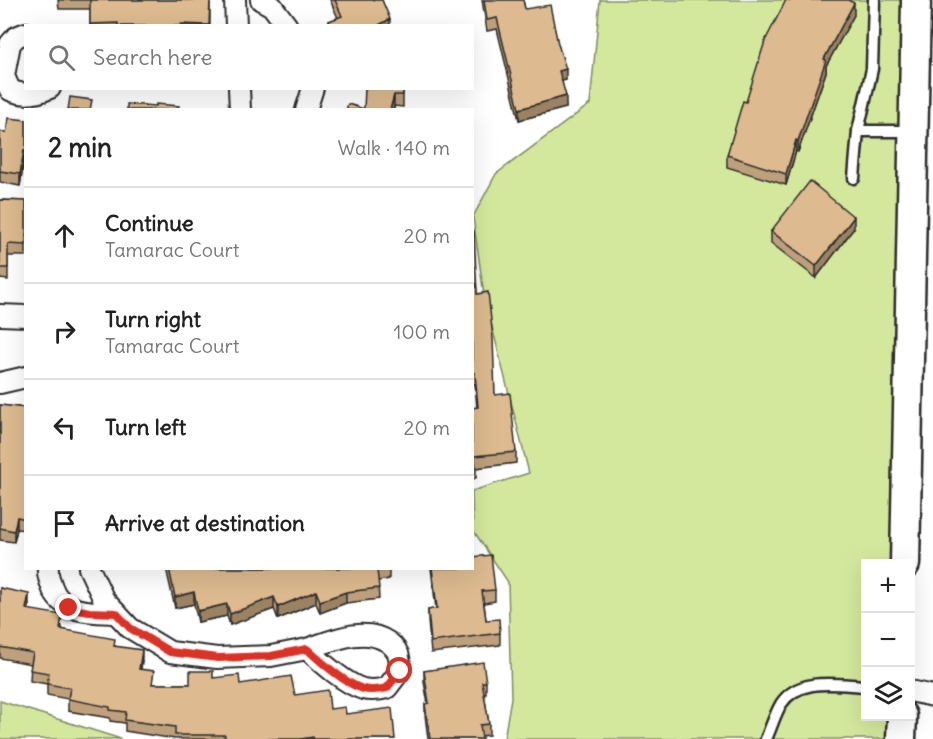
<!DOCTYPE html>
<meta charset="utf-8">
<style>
:root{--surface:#fff;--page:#f6f6f6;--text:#222;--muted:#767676;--line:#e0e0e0}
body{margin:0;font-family:Delius,sans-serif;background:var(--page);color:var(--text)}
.controls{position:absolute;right:18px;bottom:18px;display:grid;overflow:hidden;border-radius:0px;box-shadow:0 6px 24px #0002}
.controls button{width:54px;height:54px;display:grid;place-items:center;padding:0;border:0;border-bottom:2px solid var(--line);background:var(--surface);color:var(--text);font:30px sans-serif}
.stop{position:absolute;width:18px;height:18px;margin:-14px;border:4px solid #d93025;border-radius:50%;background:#fff}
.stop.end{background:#d93025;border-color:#fff;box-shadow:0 2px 6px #0008}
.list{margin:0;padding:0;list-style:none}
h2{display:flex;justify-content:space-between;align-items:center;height:78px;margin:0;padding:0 24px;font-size:26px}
h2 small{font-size:20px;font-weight:400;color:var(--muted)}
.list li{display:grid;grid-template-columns:39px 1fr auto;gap:18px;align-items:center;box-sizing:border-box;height:96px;padding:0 24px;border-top:2px solid var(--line)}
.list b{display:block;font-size:22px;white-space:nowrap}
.list p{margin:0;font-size:20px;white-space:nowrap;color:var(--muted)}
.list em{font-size:20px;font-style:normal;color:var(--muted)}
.icon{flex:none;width:33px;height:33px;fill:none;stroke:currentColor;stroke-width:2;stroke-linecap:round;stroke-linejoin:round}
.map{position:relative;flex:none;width:933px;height:739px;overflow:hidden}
.search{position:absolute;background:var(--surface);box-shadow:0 6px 24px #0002;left:24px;top:24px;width:450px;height:66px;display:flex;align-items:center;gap:15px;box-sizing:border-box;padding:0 21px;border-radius:0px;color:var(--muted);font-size:22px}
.panel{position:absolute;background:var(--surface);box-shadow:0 6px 24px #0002;left:24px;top:108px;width:450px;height:462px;border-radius:0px}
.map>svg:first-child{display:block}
.green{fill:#d4e89d;stroke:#808a64;stroke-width:1.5}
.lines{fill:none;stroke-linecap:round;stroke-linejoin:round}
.lane-casing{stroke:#2b2b2b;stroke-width:15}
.street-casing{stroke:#2b2b2b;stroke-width:24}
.secondary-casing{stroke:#2b2b2b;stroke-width:33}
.lane{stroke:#fff;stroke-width:10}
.street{stroke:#fff;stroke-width:20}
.secondary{stroke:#fff;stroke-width:28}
.wall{fill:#bea07b;stroke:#2b2b2b;stroke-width:1.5}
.shaded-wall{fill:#9b8264;stroke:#2b2b2b;stroke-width:1.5}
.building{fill:#ddba8f;stroke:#2b2b2b;stroke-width:1.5}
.route{stroke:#d93025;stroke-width:8}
</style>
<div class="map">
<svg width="933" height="739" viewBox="0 0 933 739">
<rect width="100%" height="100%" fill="#fff"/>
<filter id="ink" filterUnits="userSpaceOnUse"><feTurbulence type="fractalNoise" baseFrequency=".0167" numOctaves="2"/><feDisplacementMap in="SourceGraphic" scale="12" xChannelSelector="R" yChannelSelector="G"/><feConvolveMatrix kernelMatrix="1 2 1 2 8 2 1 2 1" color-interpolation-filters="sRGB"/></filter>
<g filter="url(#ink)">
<g class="green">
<polygon points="600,0 905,0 893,563 866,564 866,716 890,717 889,739 504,739 511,698 508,582 473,530 472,491 529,473 484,295 473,217 496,174 590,104"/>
<polygon points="0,701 121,739 0,739"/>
</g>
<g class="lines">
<defs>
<g id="lane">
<polyline points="858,131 913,131"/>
<polyline points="854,178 858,131 872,69 874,0"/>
<path d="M 766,739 C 771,728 775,714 781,704 C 799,676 838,685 866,686"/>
</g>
<g id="street">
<polyline points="235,0 236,26"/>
<polyline points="261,0 272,6 287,26"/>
<path d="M 26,33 L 16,37 L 10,44 L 4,76 L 10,90 C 23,96 37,94 50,88"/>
<polyline points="239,88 240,110"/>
<polyline points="306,110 313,88"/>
<polyline points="0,315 26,316"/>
<polyline points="0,383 26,377"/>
<path d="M 48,568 C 47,575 50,581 52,587 C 61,614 93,612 116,613"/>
<path d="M 89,568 L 104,600 L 130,628 L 170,652 L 217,658 L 271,656 L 307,649 L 310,648 C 333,640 365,626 388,642 C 392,645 398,651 399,657 C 400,661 400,667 400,671 L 387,688 C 379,690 371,691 363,689 C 345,684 320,661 307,649"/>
<polyline points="910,691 933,696"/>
</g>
<g id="secondary">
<polyline points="905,564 916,0"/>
<polyline points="901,739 902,716"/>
</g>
</defs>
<use href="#lane" class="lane-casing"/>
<use href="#street" class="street-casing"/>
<use href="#secondary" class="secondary-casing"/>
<use href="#lane" class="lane"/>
<use href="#street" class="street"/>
<use href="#secondary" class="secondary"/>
</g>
<g class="wall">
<polygon points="58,0 210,0 210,26 90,26 90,9 59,9"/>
<polygon points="330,0 382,0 390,26 329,26 329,21 338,18"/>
<polygon points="482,0 523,0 525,9 558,44 566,80 562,81 566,108 519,120 497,29 487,31"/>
<polygon points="854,15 826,66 826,72 798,152 796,151 786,185 727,167 727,155 746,102"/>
<polygon points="403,88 403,107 394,106 394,110 346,110 364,109"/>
<polygon points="26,120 26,162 24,161 20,186 0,182 0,131 6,133"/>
<polygon points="0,200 26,201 26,256 8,256 8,280 0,279"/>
<polygon points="854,228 816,278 771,243 771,231"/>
<polygon points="472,231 477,294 495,395 516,452 516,463 476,468 476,478 472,479 472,408 477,408 475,384 472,384"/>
<polygon points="0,405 26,408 26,530 17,529 14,542 0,540"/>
<polygon points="166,568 389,568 389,579 378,581 379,599 346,603 320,613 316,603 278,619 274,609 230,625 227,616 198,622 194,604 175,608"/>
<polygon points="431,568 472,568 495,590 495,601 484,603 486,620 500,633 500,645 431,653 428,621 428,610 436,609"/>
<polygon points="0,588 29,605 28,609 62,626 62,629 115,646 142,661 141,669 153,684 190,684 213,678 295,695 330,709 346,714 395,739 175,739 125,731 125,723 110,721 110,718 68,711 68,699 47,695 47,684 30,681 31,664 0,658"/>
<polygon points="424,671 486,682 486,693 484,693 489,724 489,735 481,736 482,739 428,739 425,715 425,704 428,704 424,682"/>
</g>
<g class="shaded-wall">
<polygon points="854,3 854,15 826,66 826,72 798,152 798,141 824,59"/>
<polygon points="390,19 390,26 377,26"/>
<polygon points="566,69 566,80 559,82 559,71"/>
<polygon points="394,95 394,110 390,110"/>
<polygon points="566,96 566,108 519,120 519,109"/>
<polygon points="796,140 796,151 786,185 786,174"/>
<polygon points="24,150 24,161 20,186 20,174"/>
<polygon points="854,217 854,228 816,278 816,266"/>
<polygon points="17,517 17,529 14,542 14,531"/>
<polygon points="316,591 316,603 278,619 278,607"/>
<polygon points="194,592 194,604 175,608 175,597"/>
<polygon points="346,592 346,603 320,613 320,601"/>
<polygon points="29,594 29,605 26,620 26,609"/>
<polygon points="274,597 274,609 230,625 230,614"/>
<polygon points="227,604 227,616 198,622 198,611"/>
<polygon points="142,650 142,661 139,681 139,669"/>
</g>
<g class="building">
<polygon points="90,0 210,0 209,25 181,24 181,26 118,26 118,23 90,24"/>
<polygon points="335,0 382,0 390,19 377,26 331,26 329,21 342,16"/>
<polygon points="484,0 523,0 525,9 550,5 558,44 566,69 559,71 566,96 519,109 497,18 487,20"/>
<polygon points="786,0 848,0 854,3 824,59 826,60 798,141 796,140 786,174 727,155 743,101 746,102 765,41"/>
<polygon points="365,88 403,88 403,95 394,95 390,110 346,110 348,104 364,109"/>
<polygon points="70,97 92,100 90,110 68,110"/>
<polygon points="127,104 156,106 156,104 179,106 178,110 127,110"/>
<polygon points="9,118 26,120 26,150 24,150 20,174 0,171 0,131 6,133"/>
<polygon points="810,181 854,217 816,266 771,231"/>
<polygon points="0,200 26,201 26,245 8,244 8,268 0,268"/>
<polygon points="472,231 474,231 477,294 488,292 493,339 495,395 510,393 516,452 474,456 476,467 472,467 472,408 478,407 475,373 472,373"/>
<polygon points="0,405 26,408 26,519 17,517 14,531 0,528"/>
<polygon points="491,555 495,590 482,591 486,620 499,619 500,633 431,642 428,610 437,608 432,568 472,568 472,557"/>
<polygon points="169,568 386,568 377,570 379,588 346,592 320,601 316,591 278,607 274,597 230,614 227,604 198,611 194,592 175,597"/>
<polygon points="0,588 29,594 26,609 62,615 60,629 115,639 114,646 142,650 139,669 154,671 152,684 190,684 190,671 213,671 213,678 239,675 240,684 291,676 295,695 328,690 330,709 345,707 346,714 392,708 395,739 314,739 313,737 300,739 225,739 225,735 175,735 175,727 125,720 126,712 110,710 110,707 68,699 70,688 47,684 49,673 30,670 33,653 0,647"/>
<polygon points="483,662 486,682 482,682 489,724 480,725 482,739 430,739 425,704 429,703 424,671"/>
</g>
</g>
<g class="lines" filter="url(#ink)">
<path class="route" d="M 69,608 L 89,612 L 116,613 L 130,628 L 170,652 L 218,658 L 271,656 L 307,649 C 320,661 345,684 363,689 C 371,691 379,690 387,688 L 400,671"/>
</g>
</svg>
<div class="controls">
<button>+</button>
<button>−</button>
<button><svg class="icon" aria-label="layers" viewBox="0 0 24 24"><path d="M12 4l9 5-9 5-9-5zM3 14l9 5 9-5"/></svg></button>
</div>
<div class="stop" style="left:400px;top:671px"></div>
<div class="stop end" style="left:69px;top:608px"></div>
<div class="search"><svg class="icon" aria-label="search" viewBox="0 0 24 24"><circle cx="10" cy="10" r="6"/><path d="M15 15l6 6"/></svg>Search here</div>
<section class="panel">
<h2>2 min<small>Walk · 140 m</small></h2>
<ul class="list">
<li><svg class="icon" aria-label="ahead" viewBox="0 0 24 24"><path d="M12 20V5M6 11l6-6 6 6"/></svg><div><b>Continue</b><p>Tamarac Court</p></div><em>20 m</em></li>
<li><svg class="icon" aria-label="right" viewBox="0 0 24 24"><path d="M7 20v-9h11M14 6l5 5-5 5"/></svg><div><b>Turn right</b><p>Tamarac Court</p></div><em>100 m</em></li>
<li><svg class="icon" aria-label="left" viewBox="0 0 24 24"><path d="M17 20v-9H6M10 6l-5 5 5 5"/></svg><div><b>Turn left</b></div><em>20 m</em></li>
<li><svg class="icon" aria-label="arrive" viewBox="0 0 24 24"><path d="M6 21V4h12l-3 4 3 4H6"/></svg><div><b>Arrive at destination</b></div></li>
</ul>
</section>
</div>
